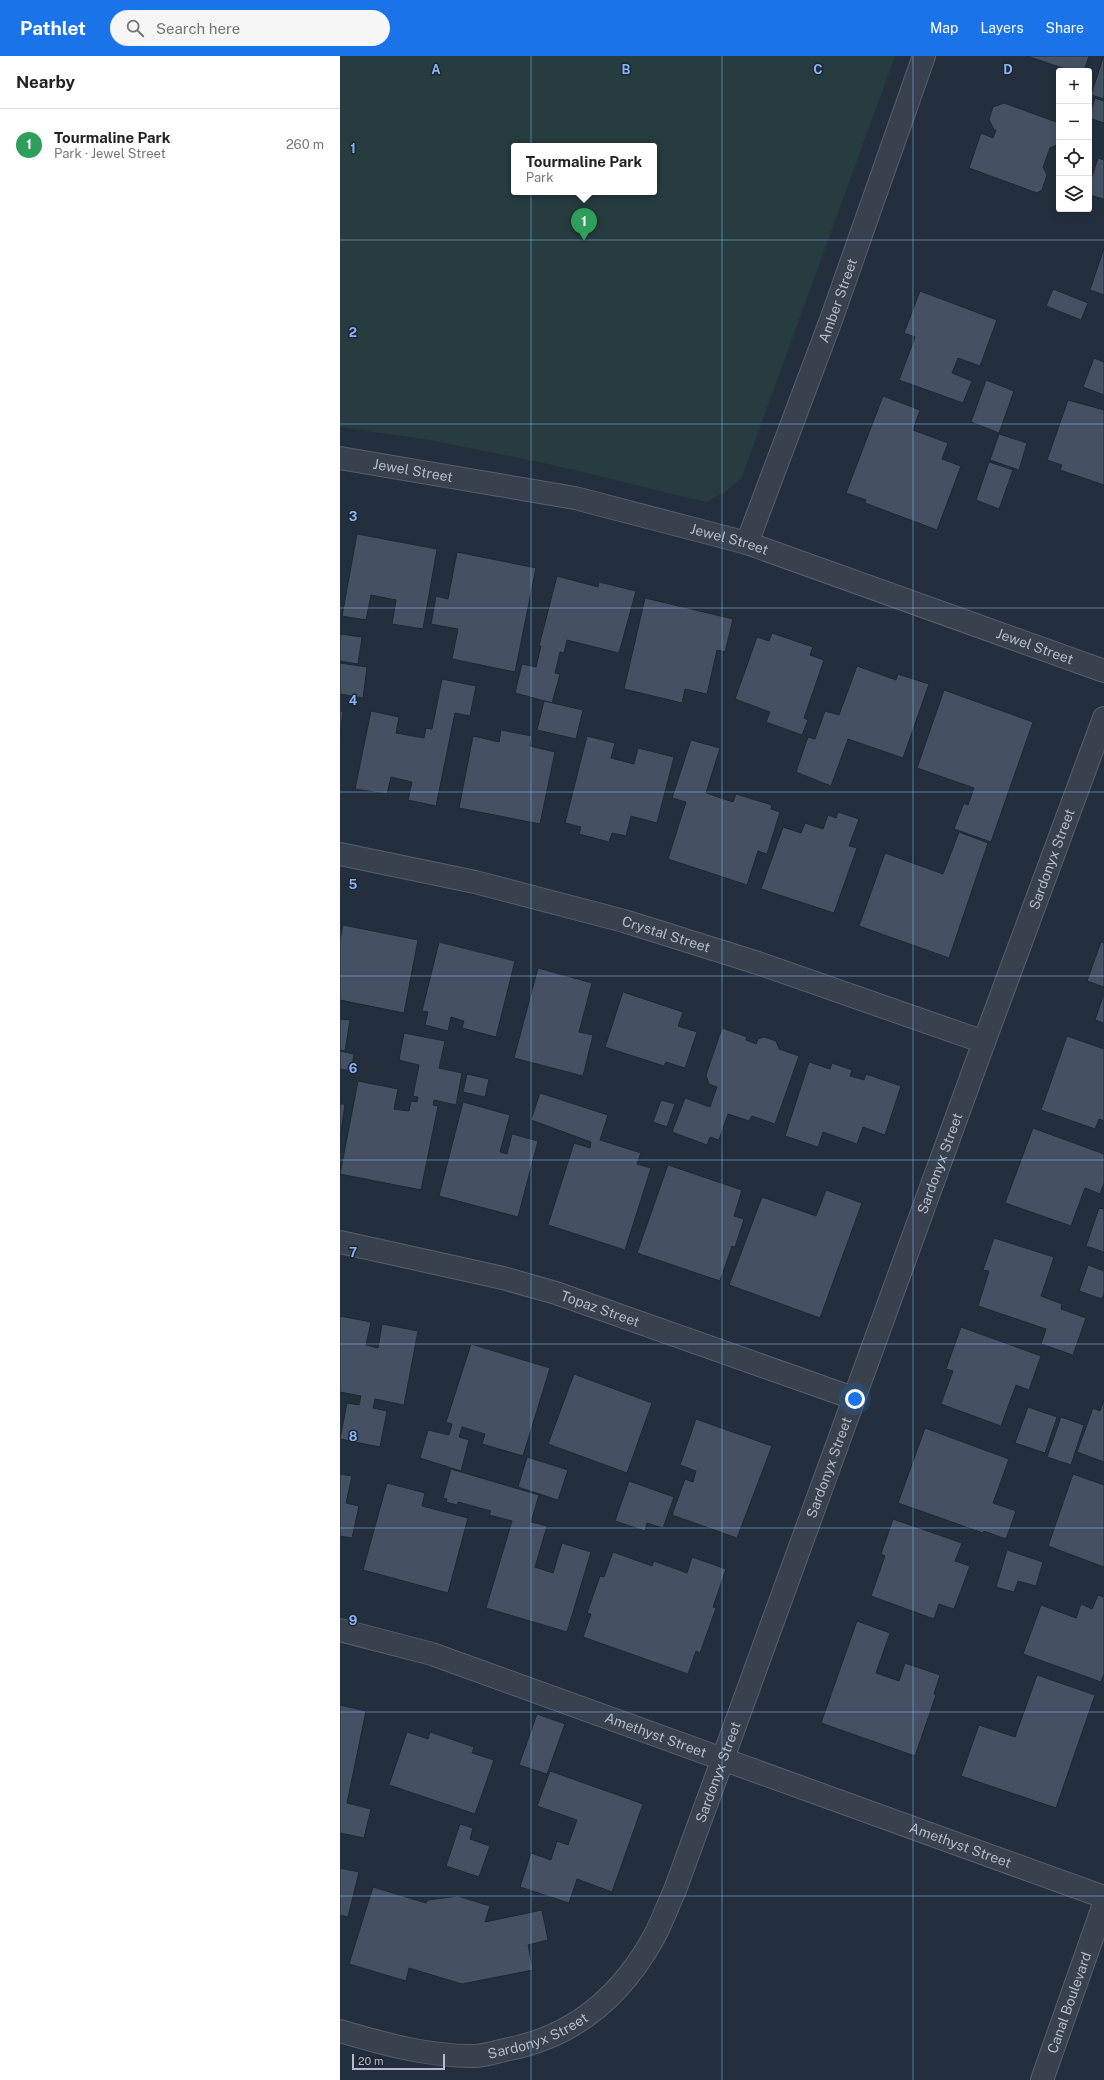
<!DOCTYPE html>
<meta charset="utf-8">
<style>
:root{--surface:#fff;--page:#f6f6f6;--text:#222;--muted:#767676;--line:#e0e0e0;--accent:#1a73e8}
body{margin:0;font-family:"Public Sans",sans-serif;background:var(--page);color:var(--text)}
.controls{position:absolute;right:12px;top:12px;display:grid;overflow:hidden;border-radius:4px;box-shadow:0 2px 10px #0003}
.controls button{width:36px;height:36px;display:grid;place-items:center;padding:0;border:0;border-bottom:1px solid var(--line);background:var(--surface);color:var(--text);font:20px sans-serif}
.scale{position:absolute;left:12px;bottom:10px;width:93px;box-sizing:border-box;padding-left:4px;border:2px solid #b4bcc9;border-top:0;font-size:11px;line-height:14px;white-space:nowrap;color:#b4bcc9;-webkit-text-stroke:3px #1d2633;paint-order:stroke}
.you{position:absolute;left:515px;top:1343px;width:14px;height:14px;margin:-10px;border:3px solid #fff;border-radius:50%;background:#1a73e8;box-shadow:0 0 0 6px #1a73e833}
.badge{display:grid;place-items:center;width:26px;height:26px;border-radius:50%;background:var(--accent);color:#fff;font-size:13px;font-weight:700}
.pin{position:absolute;translate:-50% -33px;filter:drop-shadow(0 1px 2px #0008)}
.pin::after{content:'';position:absolute;top:21px;width:14px;height:12px;background:inherit;clip-path:polygon(0 0,100% 0,50% 100%)}
.popup{position:absolute;left:171px;top:87px;width:146px;height:52px;box-sizing:border-box;display:grid;place-content:center;border-radius:4px;background:var(--surface);filter:drop-shadow(0 1px 3px #0005);font-size:13px;white-space:nowrap;color:var(--muted)}
.popup b{font-size:15px;color:var(--text)}
.popup::after{content:'';position:absolute;left:50%;top:100%;margin-left:-8px;border:8px solid transparent;border-top-color:var(--surface)}
.list{margin:0;padding:0;list-style:none}
h2{display:flex;justify-content:space-between;align-items:center;height:52px;margin:0;padding:0 16px;font-size:17px}
h2 small{font-size:13px;font-weight:400;color:var(--muted)}
.list li{display:grid;grid-template-columns:26px 1fr auto;gap:12px;align-items:center;box-sizing:border-box;height:72px;padding:0 16px;border-top:1px solid var(--line)}
.list b{display:block;font-size:15px;white-space:nowrap}
.list p{margin:0;font-size:13px;white-space:nowrap;color:var(--muted)}
.list em{font-size:13px;font-style:normal;color:var(--muted)}
.icon{flex:none;width:22px;height:22px;fill:none;stroke:currentColor;stroke-width:2;stroke-linecap:round;stroke-linejoin:round}
.map{position:relative;flex:none;width:764px;height:2024px;overflow:hidden}
header{display:flex;align-items:center;gap:24px;box-sizing:border-box;height:56px;padding:0 20px;background:var(--accent);color:#fff}
header strong{font-size:19px}
nav{display:flex;gap:22px;margin-inline-start:auto;font-size:14px}
.search{width:280px;height:36px;background:var(--page);display:flex;align-items:center;gap:10px;box-sizing:border-box;padding:0 14px;border-radius:22px;color:var(--muted);font-size:15px}
main{display:flex}
aside{flex:1;background:var(--surface)}
.map>svg:first-child{display:block}
.green{fill:#263c3f;fill-rule:evenodd}
.building{fill:#455162;stroke:#1f2835}
.lines{fill:none;stroke-linecap:round;stroke-linejoin:round}
.minor-casing{stroke:#565f6c;stroke-width:24}
.tertiary-casing{stroke:#565f6c;stroke-width:24}
.minor{stroke:#38414e;stroke-width:22}
.tertiary{stroke:#38414e;stroke-width:22}
.grid{fill:none;stroke:#8ab4f8;stroke-width:1;stroke-opacity:0.55}
.labels{text-anchor:middle;stroke-width:3;stroke-linejoin:round;paint-order:stroke}
.street-label{font-size:14px;fill:#b4bcc9;stroke:#1d2633}
.grid-label{font-size:13px;text-anchor:middle;font-weight:bold;fill:#8ab4f8;stroke:#1d2633;stroke-width:3;stroke-linejoin:round;paint-order:stroke}
</style>
<header>
<strong>Pathlet</strong>
<div class="search"><svg class="icon" aria-label="search" viewBox="0 0 24 24"><circle cx="10" cy="10" r="6"/><path d="M15 15l6 6"/></svg>Search here</div>
<nav><a>Map</a><a>Layers</a><a>Share</a></nav>
</header>
<main>
<aside>
<h2>Nearby<small></small></h2>
<ul class="list">
<li><span class="badge" style="background:#2e9e5b">1</span><div><b>Tourmaline Park</b><p>Park · Jewel Street</p></div><em>260 m</em></li>
</ul>
</aside>
<div class="map">
<svg width="764" height="2024" viewBox="0 0 764 2024">
<rect width="100%" height="100%" fill="#242f3e"/>
<path class="green" d="M 0,0 L 555,0 L 402,421 L 385,436 L 366,446 L 213,409 L 90,384 L 0,371 ZM 174,90 L 314,90 L 314,136 L 174,136 Z"/>
<g class="building">
<polygon points="687,0 749,0 744,15 731,15"/>
<polygon points="763,2 764,2 764,43 751,39"/>
<polygon points="755,42 764,45 764,67 749,62"/>
<polygon points="664,47 719,67 719,84 717,89 710,92 703,111 707,119 702,134 697,137 629,112 641,77 653,82 656,74 654,74 649,63 653,51"/>
<polygon points="758,102 764,104 764,143 749,139 749,129"/>
<polygon points="764,192 764,239 750,234"/>
<polygon points="713,233 748,247 741,264 706,250"/>
<polygon points="580,235 657,264 640,310 618,302 612,317 632,325 623,347 559,324 575,281 564,277"/>
<polygon points="754,302 764,306 764,339 743,331"/>
<polygon points="646,324 674,335 659,377 631,366"/>
<polygon points="543,340 580,354 573,374 608,387 602,403 621,410 597,474 525,447 526,444 506,437"/>
<polygon points="728,344 764,354 764,429 720,414 722,409 707,404"/>
<polygon points="659,378 687,387 679,414 650,404"/>
<polygon points="649,406 673,414 659,453 636,444"/>
<polygon points="17,478 97,493 83,573 52,568 56,544 31,539 26,564 2,560"/>
<polygon points="117,496 196,512 175,616 112,603 118,573 91,568 96,540 108,543"/>
<polygon points="217,520 258,531 259,526 296,535 279,597 227,584 224,597 220,596 215,617 220,618 212,647 175,637 182,608 196,611 201,590 199,590"/>
<polygon points="305,542 393,563 385,596 377,594 367,638 345,633 342,647 284,633"/>
<polygon points="432,577 473,591 470,599 484,604 464,662 468,664 462,679 426,666 430,656 395,643 417,581 429,585"/>
<polygon points="0,578 22,581 18,608 0,605"/>
<polygon points="0,607 27,611 23,642 0,638"/>
<polygon points="517,610 556,624 558,618 589,628 563,702 508,683 491,730 456,716 468,681 475,683 485,655 499,659"/>
<polygon points="102,623 136,630 130,660 115,657 96,750 68,744 72,726 51,721 47,738 15,733 31,655 59,661 56,677 84,682 86,672 92,673"/>
<polygon points="604,634 693,666 651,786 614,773 624,747 628,749 634,732 577,712"/>
<polygon points="204,645 243,654 236,683 197,674"/>
<polygon points="0,655 3,655 0,681"/>
<polygon points="161,674 192,680 190,690 215,696 200,768 119,752 133,680 159,686"/>
<polygon points="247,680 275,687 271,702 294,708 298,692 334,701 317,767 291,760 286,780 272,777 269,786 239,778 241,771 225,767"/>
<polygon points="351,684 380,692 366,737 393,746 396,738 432,749 431,753 440,756 427,798 418,795 407,829 328,803 346,746 332,742"/>
<polygon points="498,756 519,763 509,790 517,792 494,857 421,833 443,771 461,777 465,767 483,773 488,759 496,762"/>
<polygon points="619,776 648,787 609,902 519,870 545,797 603,818"/>
<polygon points="3,869 78,884 64,957 0,944 0,883"/>
<polygon points="99,886 175,905 156,981 122,972 124,965 111,961 108,975 85,969 88,956 82,955"/>
<polygon points="761,886 764,887 764,931 747,925"/>
<polygon points="198,912 252,927 239,976 253,979 243,1020 174,1002"/>
<polygon points="283,936 343,956 338,970 357,976 345,1012 326,1006 324,1010 265,991"/>
<polygon points="764,937 764,967 755,964"/>
<polygon points="0,963 10,964 5,995 0,994"/>
<polygon points="382,972 407,981 406,984 416,988 418,983 424,981 436,985 439,993 459,1000 435,1068 412,1060 409,1065 388,1058 379,1084 370,1081 367,1089 332,1076 345,1042 370,1051 377,1031 369,1028 366,1019"/>
<polygon points="64,977 105,985 99,1012 122,1017 116,1049 94,1044 93,1049 98,1050 81,1134 0,1118 18,1025 58,1033 54,1053 69,1055 71,1045 77,1046 78,1041 73,1040 79,1009 59,1004"/>
<polygon points="727,980 764,993 764,1065 759,1063 755,1073 701,1054"/>
<polygon points="0,995 14,998 11,1015 0,1013"/>
<polygon points="469,1006 490,1013 492,1007 512,1014 510,1020 524,1024 526,1018 561,1030 545,1079 523,1071 517,1088 483,1076 478,1091 445,1080"/>
<polygon points="127,1018 149,1023 145,1041 123,1036"/>
<polygon points="200,1037 268,1059 260,1084 301,1097 297,1108 311,1112 285,1194 208,1169 234,1087 250,1092 251,1086 191,1064"/>
<polygon points="321,1044 335,1048 327,1071 313,1066"/>
<polygon points="123,1046 170,1059 160,1096 167,1098 172,1078 198,1085 178,1161 99,1140"/>
<polygon points="0,1048 5,1048 0,1083"/>
<polygon points="693,1072 764,1098 764,1127 760,1138 745,1132 731,1170 665,1147"/>
<polygon points="328,1109 402,1134 394,1160 404,1163 395,1191 392,1190 380,1225 297,1197"/>
<polygon points="486,1134 522,1147 480,1262 389,1229 422,1141 476,1160"/>
<polygon points="759,1152 764,1153 764,1196 746,1190"/>
<polygon points="654,1182 714,1201 701,1240 722,1248 721,1253 746,1262 733,1299 701,1288 706,1273 638,1250 649,1215 643,1214"/>
<polygon points="748,1209 764,1215 764,1237 762,1243 739,1235"/>
<polygon points="0,1260 31,1266 26,1289 38,1292 42,1268 78,1275 64,1349 35,1343 33,1352 47,1355 40,1391 0,1383 7,1347 19,1349 21,1340 0,1336"/>
<polygon points="621,1271 701,1300 689,1334 676,1329 661,1370 601,1348 613,1315 606,1313"/>
<polygon points="131,1288 210,1312 183,1400 142,1388 145,1378 122,1371 119,1381 129,1384 121,1415 80,1402 88,1374 109,1379 112,1368 106,1366"/>
<polygon points="234,1318 312,1347 287,1417 208,1388"/>
<polygon points="764,1344 764,1406 737,1396 753,1352 760,1355"/>
<polygon points="688,1351 717,1361 705,1397 675,1387"/>
<polygon points="721,1361 744,1369 731,1409 707,1401"/>
<polygon points="356,1363 432,1390 397,1482 332,1459 345,1423 353,1426 356,1415 340,1409"/>
<polygon points="585,1372 669,1403 653,1447 676,1455 666,1483 644,1475 643,1477 558,1447"/>
<polygon points="187,1401 228,1414 218,1444 178,1431"/>
<polygon points="111,1413 199,1439 191,1466 207,1470 195,1511 213,1517 222,1487 251,1496 227,1576 146,1552 172,1465 149,1459 151,1455 118,1446 117,1449 106,1446 107,1443 103,1442"/>
<polygon points="0,1418 12,1420 6,1447 19,1450 12,1482 0,1480"/>
<polygon points="733,1418 764,1429 764,1511 708,1490"/>
<polygon points="289,1425 334,1441 323,1472 307,1467 305,1475 275,1465"/>
<polygon points="47,1427 85,1437 82,1450 128,1462 108,1537 23,1514"/>
<polygon points="553,1463 622,1487 615,1505 630,1510 614,1553 599,1548 594,1563 531,1540 545,1500 541,1498"/>
<polygon points="667,1494 703,1506 696,1530 678,1525 674,1536 656,1531"/>
<polygon points="273,1496 312,1510 314,1505 347,1517 352,1501 386,1513 373,1551 376,1552 360,1597 356,1595 348,1618 243,1581 251,1558 247,1557 260,1520 264,1521"/>
<polygon points="758,1539 764,1541 764,1618 761,1626 683,1598 701,1549 736,1562 741,1548 752,1553"/>
<polygon points="517,1565 550,1577 536,1617 559,1625 565,1607 600,1619 594,1638 596,1639 575,1700 481,1667"/>
<polygon points="697,1619 755,1639 716,1752 621,1720 639,1669 675,1681"/>
<polygon points="0,1649 26,1655 7,1747 31,1753 24,1782 0,1777"/>
<polygon points="197,1658 225,1668 207,1718 179,1709"/>
<polygon points="67,1676 88,1683 90,1676 134,1691 132,1697 154,1704 135,1758 49,1729"/>
<polygon points="210,1715 303,1748 272,1836 237,1823 229,1847 180,1831 191,1797 211,1804 217,1785 228,1789 237,1764 197,1750"/>
<polygon points="120,1768 133,1772 130,1783 150,1790 139,1821 106,1810"/>
<polygon points="0,1812 19,1816 8,1861 0,1859"/>
<polygon points="33,1831 86,1847 88,1844 118,1840 150,1850 145,1866 202,1854 208,1884 188,1889 193,1914 122,1928 69,1912 66,1925 9,1908"/>
</g>
<g class="lines">
<defs>
<g id="minor">
<path id="s1" d="M 0,402 L 235,442 L 407,487 L 764,615"/>
<path id="s2" d="M 407,487 L 491,264 L 584,0"/>
<path id="s3" d="M 0,798 L 135,826 L 284,865 L 418,907 L 644,986"/>
<path id="s4" d="M 0,1186 L 163,1222 L 216,1237 L 513,1342"/>
<path id="s5" d="M 0,1574 L 92,1598 L 764,1841"/>
<path id="s6" d="M 0,1975 C 44,1988 87,2000 133,2000 C 145,2000 158,1995 169,1993 C 235,1980 282,1939 314,1881 C 322,1866 328,1849 335,1834 L 644,986 L 764,662"/>
</g>
<g id="tertiary">
<path id="s7" d="M 702,2024 L 764,1848"/>
</g>
</defs>
<use href="#minor" class="minor-casing"/>
<use href="#tertiary" class="tertiary-casing"/>
<use href="#minor" class="minor"/>
<use href="#tertiary" class="tertiary"/>
</g>
<path class="grid" d="M 191,0 L 191,2024M 382,0 L 382,2024M 573,0 L 573,2024M 0,184 L 764,184M 0,368 L 764,368M 0,552 L 764,552M 0,736 L 764,736M 0,920 L 764,920M 0,1104 L 764,1104M 0,1288 L 764,1288M 0,1472 L 764,1472M 0,1656 L 764,1656M 0,1840 L 764,1840"/>
<g class="labels">
<g class="street-label">
<text dy="5" stroke="none"><textPath href="#s2" startOffset="259">Amber Street</textPath></text>
<text dy="5" stroke="none"><textPath href="#s1" startOffset="74">Jewel Street</textPath></text>
<text dy="5" stroke="none"><textPath href="#s1" startOffset="398">Jewel Street</textPath></text>
<text dy="5" stroke="none"><textPath href="#s1" startOffset="722">Jewel Street</textPath></text>
<text dy="5" stroke="none"><textPath href="#s6" startOffset="1511">Sardonyx Street</textPath></text>
<text dy="5" stroke="none"><textPath href="#s3" startOffset="336">Crystal Street</textPath></text>
<text dy="5" stroke="none"><textPath href="#s6" startOffset="1187">Sardonyx Street</textPath></text>
<text dy="5" stroke="none"><textPath href="#s4" startOffset="269">Topaz Street</textPath></text>
<text dy="5" stroke="none"><textPath href="#s6" startOffset="863">Sardonyx Street</textPath></text>
<text dy="5" stroke="none"><textPath href="#s5" startOffset="333">Amethyst Street</textPath></text>
<text dy="5" stroke="none"><textPath href="#s6" startOffset="539">Sardonyx Street</textPath></text>
<text dy="5" stroke="none"><textPath href="#s5" startOffset="657">Amethyst Street</textPath></text>
<text dy="5" stroke="none"><textPath href="#s7" startOffset="82">Canal Boulevard</textPath></text>
<text dy="5" stroke="none"><textPath href="#s6" startOffset="204">Sardonyx Street</textPath></text>
</g>
</g>
<g class="grid-label">
<text x="96" y="18">A</text>
<text x="286" y="18">B</text>
<text x="478" y="18">C</text>
<text x="668" y="18">D</text>
<text x="13" y="97">1</text>
<text x="13" y="281">2</text>
<text x="13" y="465">3</text>
<text x="13" y="649">4</text>
<text x="13" y="833">5</text>
<text x="13" y="1017">6</text>
<text x="13" y="1201">7</text>
<text x="13" y="1385">8</text>
<text x="13" y="1569">9</text>
</g>
</svg>
<div class="controls">
<button>+</button>
<button>−</button>
<button><svg class="icon" aria-label="locate" viewBox="0 0 24 24"><circle cx="12" cy="12" r="6"/><path d="M12 2v4M12 18v4M2 12h4M18 12h4"/></svg></button>
<button><svg class="icon" aria-label="layers" viewBox="0 0 24 24"><path d="M12 4l9 5-9 5-9-5zM3 14l9 5 9-5"/></svg></button>
</div>
<div class="scale">20 m</div>
<div class="you"></div>
<div class="pin badge" style="left:244px;top:185px;background:#2e9e5b">1</div>
<div class="popup"><b>Tourmaline Park</b>Park</div>
</div>
</main>
